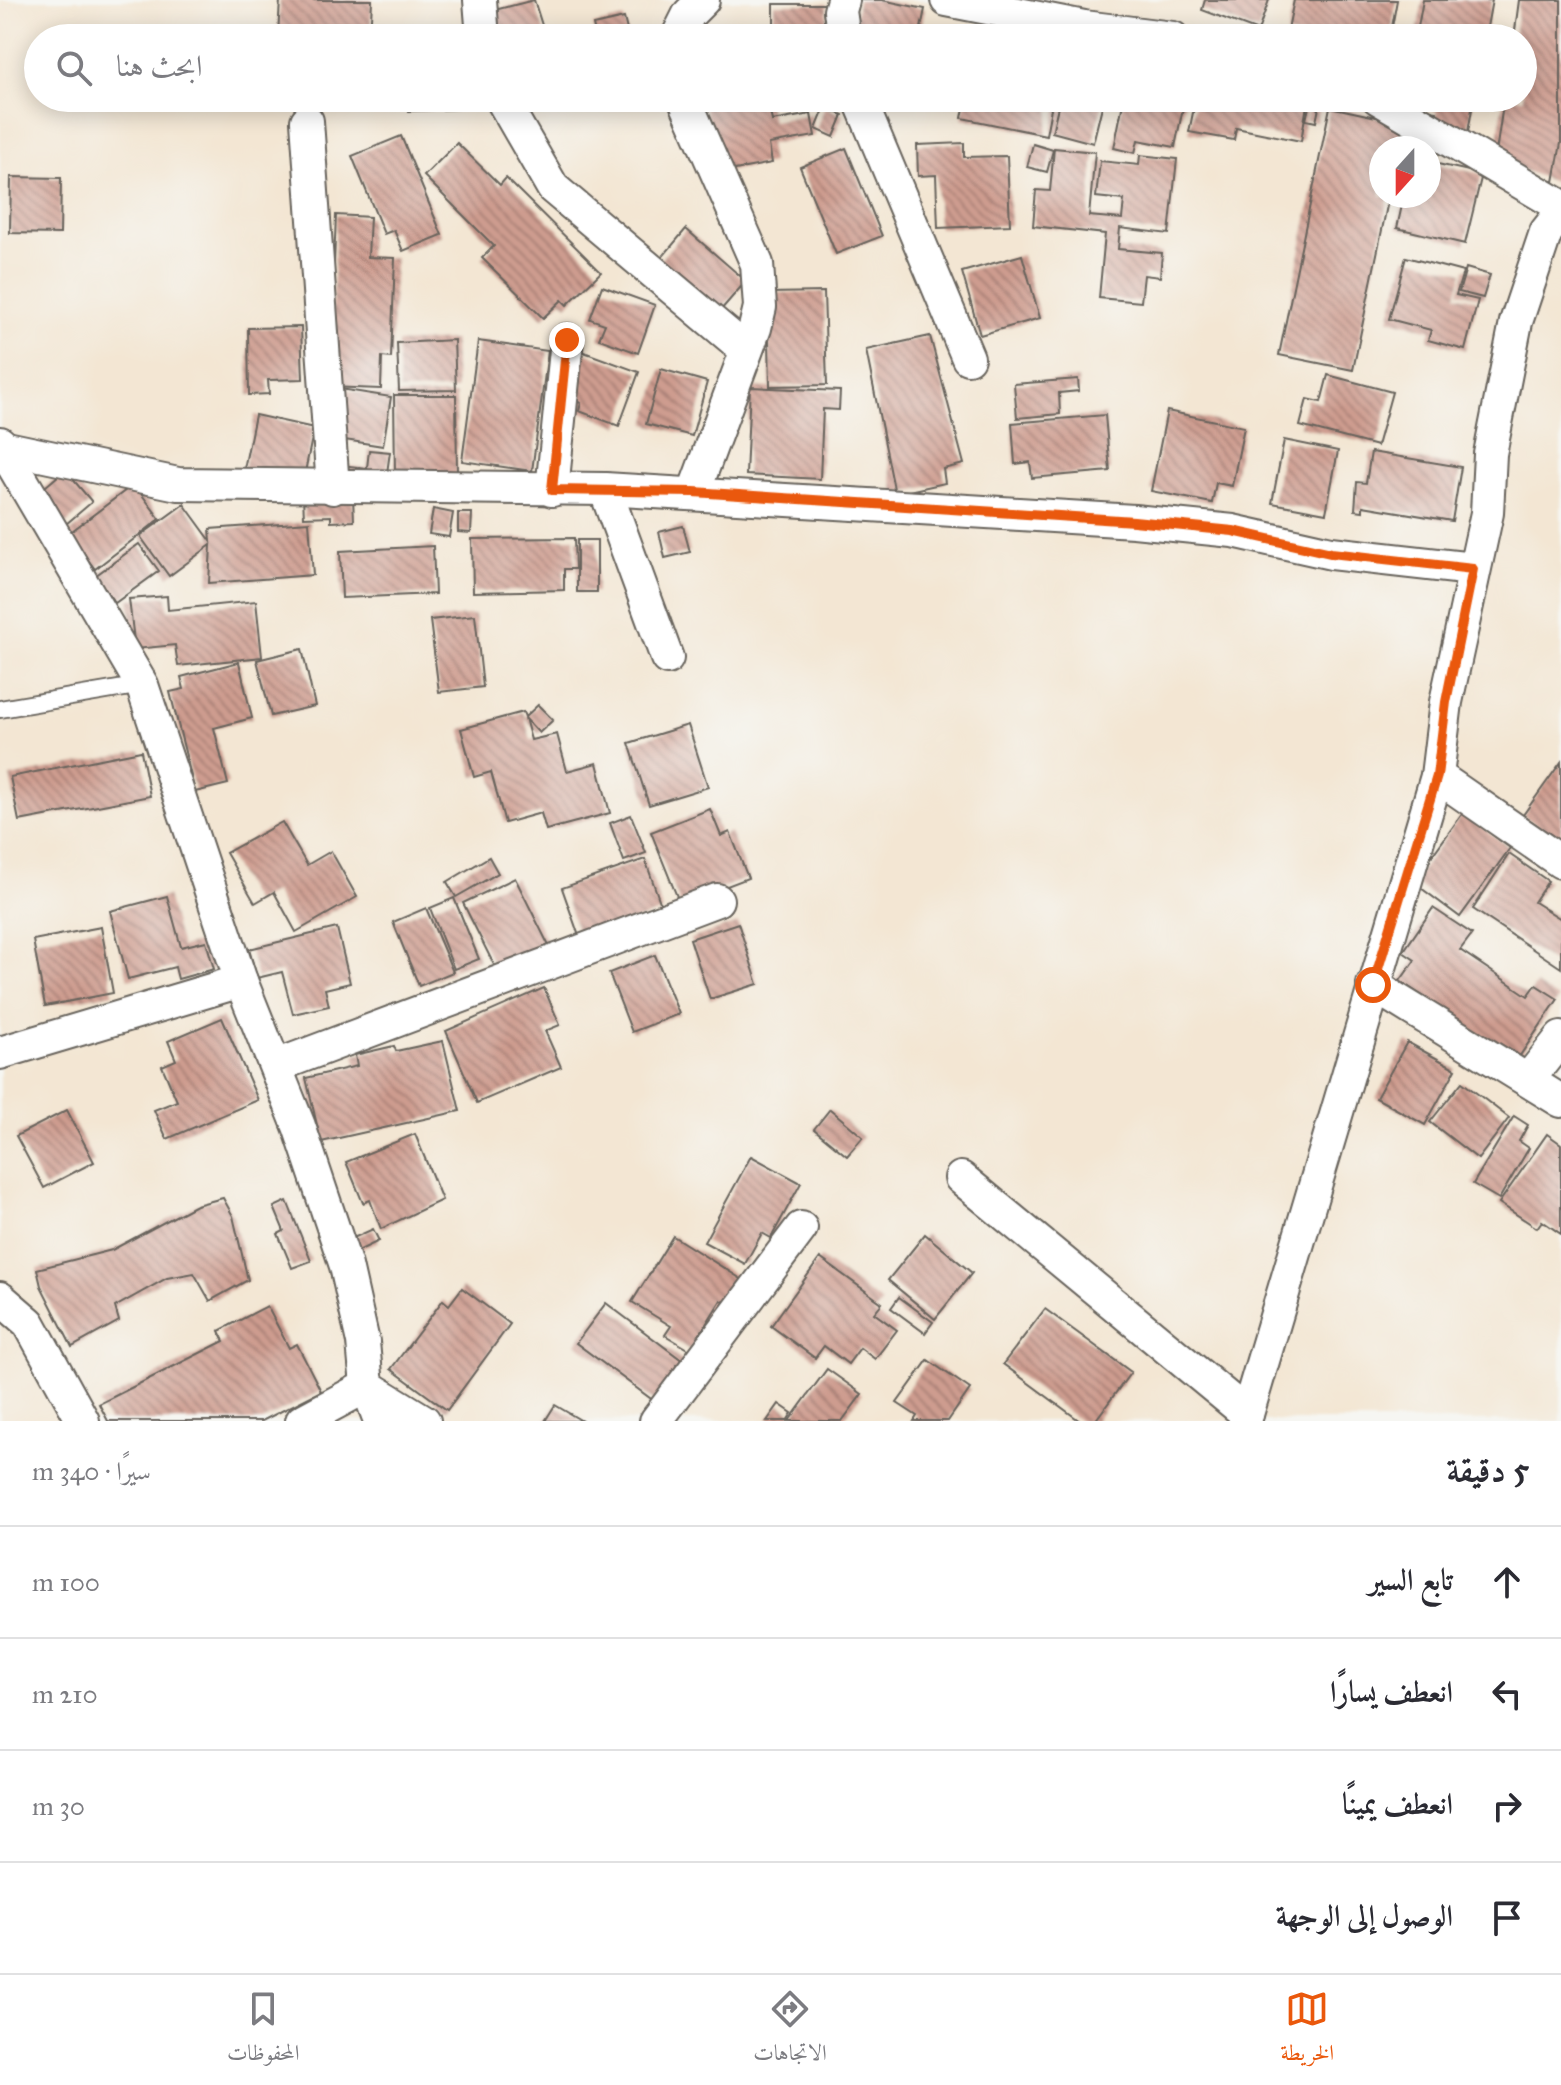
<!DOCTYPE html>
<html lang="ar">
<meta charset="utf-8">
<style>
:root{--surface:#fff;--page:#f7f7f7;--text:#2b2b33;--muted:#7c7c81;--line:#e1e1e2;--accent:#ea580c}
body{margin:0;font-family:"IM FELL Great Primer",Amiri,serif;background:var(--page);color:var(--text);direction:rtl}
.compass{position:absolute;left:1369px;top:136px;width:72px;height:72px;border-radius:50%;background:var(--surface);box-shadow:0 4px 20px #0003;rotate:201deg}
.stop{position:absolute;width:24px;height:24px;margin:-18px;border:6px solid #ea580c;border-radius:50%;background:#fff}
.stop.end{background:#ea580c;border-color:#fff;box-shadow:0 2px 8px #0008}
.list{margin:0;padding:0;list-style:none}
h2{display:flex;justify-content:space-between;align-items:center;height:104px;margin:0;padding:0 32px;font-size:34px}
h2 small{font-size:26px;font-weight:400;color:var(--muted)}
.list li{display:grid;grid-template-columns:52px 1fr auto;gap:24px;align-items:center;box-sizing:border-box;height:112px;padding:0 32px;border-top:2px solid var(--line)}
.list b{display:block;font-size:30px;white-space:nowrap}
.list em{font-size:26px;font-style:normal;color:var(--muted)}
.icon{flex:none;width:44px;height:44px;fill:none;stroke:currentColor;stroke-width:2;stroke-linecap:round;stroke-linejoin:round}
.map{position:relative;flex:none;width:1561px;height:1421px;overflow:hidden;direction:ltr}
.search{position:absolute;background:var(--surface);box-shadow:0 4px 20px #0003;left:24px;right:24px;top:24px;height:88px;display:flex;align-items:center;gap:20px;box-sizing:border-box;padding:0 28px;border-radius:44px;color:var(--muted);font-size:30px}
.sheet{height:552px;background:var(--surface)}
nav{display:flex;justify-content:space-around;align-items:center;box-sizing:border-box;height:112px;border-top:2px solid var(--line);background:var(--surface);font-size:22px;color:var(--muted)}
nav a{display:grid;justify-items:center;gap:4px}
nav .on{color:var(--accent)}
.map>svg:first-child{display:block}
.building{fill:url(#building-back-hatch)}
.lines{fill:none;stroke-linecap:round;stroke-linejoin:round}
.lane-casing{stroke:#67635c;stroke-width:20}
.street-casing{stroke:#67635c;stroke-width:36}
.lane{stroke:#fff;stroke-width:16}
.street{stroke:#fff;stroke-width:32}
.route{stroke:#ea580c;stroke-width:10}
</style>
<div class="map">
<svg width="1561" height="1421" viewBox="0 0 1561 1421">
<defs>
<pattern id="building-back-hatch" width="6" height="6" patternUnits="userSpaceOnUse" patternTransform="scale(2)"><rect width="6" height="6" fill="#ce9c8f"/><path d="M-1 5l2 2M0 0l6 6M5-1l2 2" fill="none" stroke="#a67e74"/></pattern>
</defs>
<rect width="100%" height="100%" fill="#f6f6f2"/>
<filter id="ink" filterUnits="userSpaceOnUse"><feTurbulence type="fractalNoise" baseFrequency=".0125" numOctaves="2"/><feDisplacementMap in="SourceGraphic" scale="16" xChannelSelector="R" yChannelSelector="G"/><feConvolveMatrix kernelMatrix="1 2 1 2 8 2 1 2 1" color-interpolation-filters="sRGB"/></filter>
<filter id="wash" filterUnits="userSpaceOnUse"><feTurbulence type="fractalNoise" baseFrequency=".006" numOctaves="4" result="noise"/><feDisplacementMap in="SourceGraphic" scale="32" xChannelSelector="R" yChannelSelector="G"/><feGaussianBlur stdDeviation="1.8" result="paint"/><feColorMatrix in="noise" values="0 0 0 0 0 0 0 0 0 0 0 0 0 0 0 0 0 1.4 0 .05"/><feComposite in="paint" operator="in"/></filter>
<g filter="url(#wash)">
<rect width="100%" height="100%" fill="#f3e6d3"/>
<g id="blocks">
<g class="building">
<polygon points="280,0 372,0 370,38 278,35"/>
<polygon points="534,0 546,38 494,38 487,12"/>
<polygon points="858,0 882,0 925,9 919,38 853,38"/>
<polygon points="1205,0 1269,0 1258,31 1202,10"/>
<polygon points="1294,0 1397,0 1390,38 1306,38 1287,34"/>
<polygon points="1423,0 1492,0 1485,38 1416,38"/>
<polygon points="1519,0 1561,0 1561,143 1554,182 1495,159 1504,98 1523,98 1523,38 1514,38"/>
<rect x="774" y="4" width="53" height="34"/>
<polygon points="624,18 629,38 614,35 596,38 593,25"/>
<polygon points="408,98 459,98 459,109 409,111"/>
<polygon points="508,98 554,98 555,99 511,111"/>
<polygon points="714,98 767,98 772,121 811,114 815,136 769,144 772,163 724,172 702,100"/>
<polygon points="966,98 1053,98 1046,135 962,118"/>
<polygon points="1060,98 1104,98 1093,143 1052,132"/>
<polygon points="1124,98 1185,98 1175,147 1138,140 1135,153 1114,148"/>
<polygon points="1196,98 1308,99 1301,141 1236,128 1234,140 1189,132"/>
<polygon points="1311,98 1321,98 1316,122 1306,120"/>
<polygon points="1405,98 1474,98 1468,132 1434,126 1437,111 1404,105"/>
<polygon points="825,107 843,115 834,137 816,129"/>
<polygon points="1330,107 1404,123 1399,148 1381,148 1381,196 1389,196 1353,370 1279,355"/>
<polygon points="401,136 442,235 403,251 394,230 384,234 352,156"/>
<polygon points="457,143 500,185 506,178 601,272 567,305 562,300 543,318 482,258 494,246 424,176"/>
<polygon points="964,143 964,157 1007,156 1010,225 938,228 936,175 918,176 917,145"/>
<polygon points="1033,144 1053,150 1047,172 1027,167"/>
<polygon points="846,148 882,236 836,254 800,167"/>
<polygon points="1054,148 1095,152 1089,216 1122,219 1124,200 1096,197 1100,161 1139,165 1140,155 1177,159 1169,234 1120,228 1118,249 1162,253 1160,277 1144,275 1141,302 1099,298 1105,234 1033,226 1036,190 1050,191"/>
<polygon points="1429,162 1482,174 1465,244 1397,228 1404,196 1429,196"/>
<polygon points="11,177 61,178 60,234 10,233"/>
<polygon points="336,215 370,217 368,257 395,258 391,358 382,357 381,389 329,387"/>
<polygon points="686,229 746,281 714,318 654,267"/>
<polygon points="1022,255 1040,318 980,335 962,272"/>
<polygon points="1406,257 1463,272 1456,295 1478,300 1465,350 1428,340 1431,330 1389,319"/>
<polygon points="1466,268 1490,275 1483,298 1459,292"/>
<polygon points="602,286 655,305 638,353 599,339 605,324 590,319"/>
<polygon points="824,292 827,385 770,386 768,293"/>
<polygon points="301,327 303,379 268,380 269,394 249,395 248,328"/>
<polygon points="930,336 964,464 943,469 945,483 895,494 866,350"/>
<polygon points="454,340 456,390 399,391 397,343"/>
<polygon points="478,341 548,351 532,471 462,461"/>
<polygon points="581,351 639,372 619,426 579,411 581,403 564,397"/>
<polygon points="661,369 707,382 692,436 646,424"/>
<polygon points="1328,375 1392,392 1377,446 1300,426 1307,399 1321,402"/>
<polygon points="1078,379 1079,391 1059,393 1060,414 1017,418 1014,384"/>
<polygon points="750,387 840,391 839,410 823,409 820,479 746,475"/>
<polygon points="340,389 391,397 383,446 332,438"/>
<polygon points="394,395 456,395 457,475 395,476"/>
<polygon points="1167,411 1244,427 1232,486 1216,483 1212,503 1151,491"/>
<polygon points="255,415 314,428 303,482 244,469"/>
<polygon points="1105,415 1110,471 1032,478 1030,462 1015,464 1012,423"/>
<polygon points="1284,440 1338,451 1326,513 1272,503"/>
<polygon points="369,450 390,452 386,480 340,475 341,465 367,468"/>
<polygon points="1371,452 1461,467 1452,521 1363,506 1363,511 1355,510 1357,482 1366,483"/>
<polygon points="65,470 92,502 66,524 39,492"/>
<polygon points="134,484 160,519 95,569 68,534"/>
<polygon points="353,496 354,521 331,522 331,516 304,517 303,497"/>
<polygon points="184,504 211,541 210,529 309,522 313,575 209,583 211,545 169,576 140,536"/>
<polygon points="433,509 453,513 449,537 429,534"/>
<polygon points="458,513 472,513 471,533 458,532"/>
<polygon points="683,526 690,552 665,558 659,532"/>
<polygon points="574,538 575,569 564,569 564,590 473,592 472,539"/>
<rect x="577" y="540" width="20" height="52"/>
<polygon points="139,544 159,571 115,603 95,576"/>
<polygon points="433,546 435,594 342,598 340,551"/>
<polygon points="167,596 168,610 256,601 262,657 178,666 175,645 135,649 129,599"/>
<polygon points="475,615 483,687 439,692 430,620"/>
<polygon points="302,649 315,706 271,716 257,660"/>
<polygon points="239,662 252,718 214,728 228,784 195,792 170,692 184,689 181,677"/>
<polygon points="538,705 553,720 539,733 525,718 531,740 557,734 567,771 597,763 610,813 546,830 541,813 505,823 491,772 474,777 461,729 523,712 525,717"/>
<polygon points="688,725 708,787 649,805 629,743"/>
<polygon points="141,751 150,796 19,821 10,777"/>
<polygon points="1561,762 1561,843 1523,815"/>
<polygon points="710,809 721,836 730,832 748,878 680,904 651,832"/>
<polygon points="1463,813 1510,848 1460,917 1413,882"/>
<polygon points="631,815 646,853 624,861 610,823"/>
<polygon points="282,822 307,865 331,851 357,897 296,932 274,892 255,903 226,853"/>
<polygon points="1509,854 1548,881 1534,902 1561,919 1561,968 1473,909"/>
<polygon points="489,857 498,873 456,897 447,882"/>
<polygon points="645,859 663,911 580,939 562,888"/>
<polygon points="515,878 549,946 497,971 463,903"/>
<polygon points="167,896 181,947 206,941 214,969 178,979 175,967 128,979 110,911"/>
<polygon points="454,898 479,959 454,969 430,908"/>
<polygon points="426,908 453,972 419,986 393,922"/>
<polygon points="1433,908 1472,934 1460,950 1528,996 1536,985 1558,999 1517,1060 1400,981 1415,960 1403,952"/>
<polygon points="738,923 758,984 710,999 690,939"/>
<polygon points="101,927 113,993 45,1006 33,940"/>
<polygon points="337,928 350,983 325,989 329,1006 293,1014 282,972 257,978 249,949"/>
<polygon points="655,955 679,1014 632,1032 609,973"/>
<polygon points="544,988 560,1025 545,1031 561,1067 477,1103 446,1031"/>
<polygon points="222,1018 258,1100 167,1139 154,1110 177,1101 162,1066 176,1060 168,1041"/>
<polygon points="443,1041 460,1111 321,1142 306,1078 357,1066 355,1055 394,1046 396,1051"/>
<polygon points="1407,1042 1456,1069 1425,1125 1376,1098"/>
<polygon points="1462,1082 1509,1118 1478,1159 1430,1122"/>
<polygon points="830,1109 863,1137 847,1156 814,1129"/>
<polygon points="67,1110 94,1162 44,1188 16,1136"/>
<polygon points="1514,1116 1528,1125 1519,1141 1529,1148 1499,1199 1473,1184"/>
<polygon points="415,1134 442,1200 381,1229 370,1200 363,1203 346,1162"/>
<polygon points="1547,1134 1561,1144 1561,1234 1542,1221 1537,1228 1499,1203"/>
<polygon points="751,1156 801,1183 771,1238 762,1233 745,1264 704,1242"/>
<polygon points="223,1198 233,1216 248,1280 210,1301 194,1273 167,1278 115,1307 119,1321 72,1347 41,1286 37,1269 112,1250 196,1205"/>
<polygon points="287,1201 311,1261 292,1268 278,1234 284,1231 274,1207"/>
<polygon points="373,1229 379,1241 358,1251 351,1239"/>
<polygon points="925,1234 972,1273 935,1319 888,1280"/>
<polygon points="673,1236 746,1282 731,1306 721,1300 690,1350 665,1335 671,1326 632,1302"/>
<polygon points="820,1258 882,1303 874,1313 897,1330 875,1359 860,1348 848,1364 824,1346 815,1358 771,1326"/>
<polygon points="462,1288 510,1324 447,1410 391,1369 443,1300 449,1305"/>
<polygon points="899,1297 933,1322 925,1333 891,1308"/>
<polygon points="606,1303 687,1364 658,1404 576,1343"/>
<polygon points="267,1306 289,1348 297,1344 321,1391 262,1421 108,1421 99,1404 224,1341 219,1331"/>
<polygon points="1045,1309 1131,1372 1095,1421 1080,1421 1003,1364"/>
<polygon points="928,1360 970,1389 948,1421 914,1421 917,1416 897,1403"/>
<polygon points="827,1369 862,1394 842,1421 789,1421"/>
<polygon points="779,1404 792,1413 787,1421 767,1421"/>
<polygon points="555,1405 582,1421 545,1421"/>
</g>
</g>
</g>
<g filter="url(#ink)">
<use href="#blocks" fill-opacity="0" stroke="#67635c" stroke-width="2"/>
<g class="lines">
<defs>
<polyline id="lane" points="0,709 142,685"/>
<g id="street">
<polyline points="480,0 483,38"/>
<polyline points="843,0 840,11 844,38"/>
<polyline points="947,0 1084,27 1173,38"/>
<polyline points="677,38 689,14 703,0"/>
<polyline points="501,98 553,188 746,350"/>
<polyline points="684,98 757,264 760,307 755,328 694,492"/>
<polyline points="859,98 968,358"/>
<polyline points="1378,98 1561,206"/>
<polyline points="307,121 333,488"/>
<polyline points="0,443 142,685 241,981 299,1126 346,1266 363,1342 367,1386 380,1421"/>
<polyline points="2,447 178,484 605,489 1134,521 1233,531 1331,553 1473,569"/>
<polyline points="605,489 667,658"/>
<polyline points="552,490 567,340"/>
<polyline points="1437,776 1561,862"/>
<polyline points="1373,985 1561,1101"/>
<polyline points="0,1053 241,981"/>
<polyline points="276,1066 717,900"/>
<polyline points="1528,1080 1561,1038"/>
<polyline points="961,1178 1247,1414"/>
<polyline points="0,1298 29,1323 83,1421"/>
<polyline points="302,1421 367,1386 424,1421"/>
<polyline points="656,1421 801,1228"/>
<polyline points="1245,1421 1437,776 1446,702 1487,513 1490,454 1516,322 1546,232 1561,213"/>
</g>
</defs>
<use href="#lane" class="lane-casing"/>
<use href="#street" class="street-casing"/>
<use href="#lane" class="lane"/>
<use href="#street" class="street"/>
</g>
</g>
<g class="lines" filter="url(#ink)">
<polyline class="route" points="567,340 552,490 694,492 1134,521 1233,531 1331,553 1473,569 1446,702 1437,776 1373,985"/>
</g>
</svg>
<svg class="compass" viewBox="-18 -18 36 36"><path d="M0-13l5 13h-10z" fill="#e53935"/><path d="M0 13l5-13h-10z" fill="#7c7c81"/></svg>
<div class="stop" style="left:1373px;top:985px"></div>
<div class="stop end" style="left:567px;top:340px"></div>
<div class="search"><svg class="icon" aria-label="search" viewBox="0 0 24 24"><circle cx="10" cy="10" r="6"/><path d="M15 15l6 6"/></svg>ابحث هنا</div>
</div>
<section class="sheet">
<h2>5 دقيقة<small>سيرًا · 340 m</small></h2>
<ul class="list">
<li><svg class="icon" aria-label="ahead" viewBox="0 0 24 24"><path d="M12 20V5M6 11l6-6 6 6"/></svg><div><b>تابع السير</b></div><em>100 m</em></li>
<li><svg class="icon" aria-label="left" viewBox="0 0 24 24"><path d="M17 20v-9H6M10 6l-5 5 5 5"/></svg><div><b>انعطف يسارًا</b></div><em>210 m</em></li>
<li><svg class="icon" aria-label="right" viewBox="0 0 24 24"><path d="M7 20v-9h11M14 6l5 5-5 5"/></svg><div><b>انعطف يمينًا</b></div><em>30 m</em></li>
<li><svg class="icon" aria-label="arrive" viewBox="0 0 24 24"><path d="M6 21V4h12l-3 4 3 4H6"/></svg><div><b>الوصول إلى الوجهة</b></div></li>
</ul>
</section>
<nav>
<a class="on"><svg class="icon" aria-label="map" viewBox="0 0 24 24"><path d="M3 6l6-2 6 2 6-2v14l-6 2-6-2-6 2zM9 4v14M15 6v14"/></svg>الخريطة</a>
<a><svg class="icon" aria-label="directions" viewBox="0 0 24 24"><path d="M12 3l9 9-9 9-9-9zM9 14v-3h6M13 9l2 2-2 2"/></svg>الاتجاهات</a>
<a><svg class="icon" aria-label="saved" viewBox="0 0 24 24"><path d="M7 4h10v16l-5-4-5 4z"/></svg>المحفوظات</a>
</nav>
